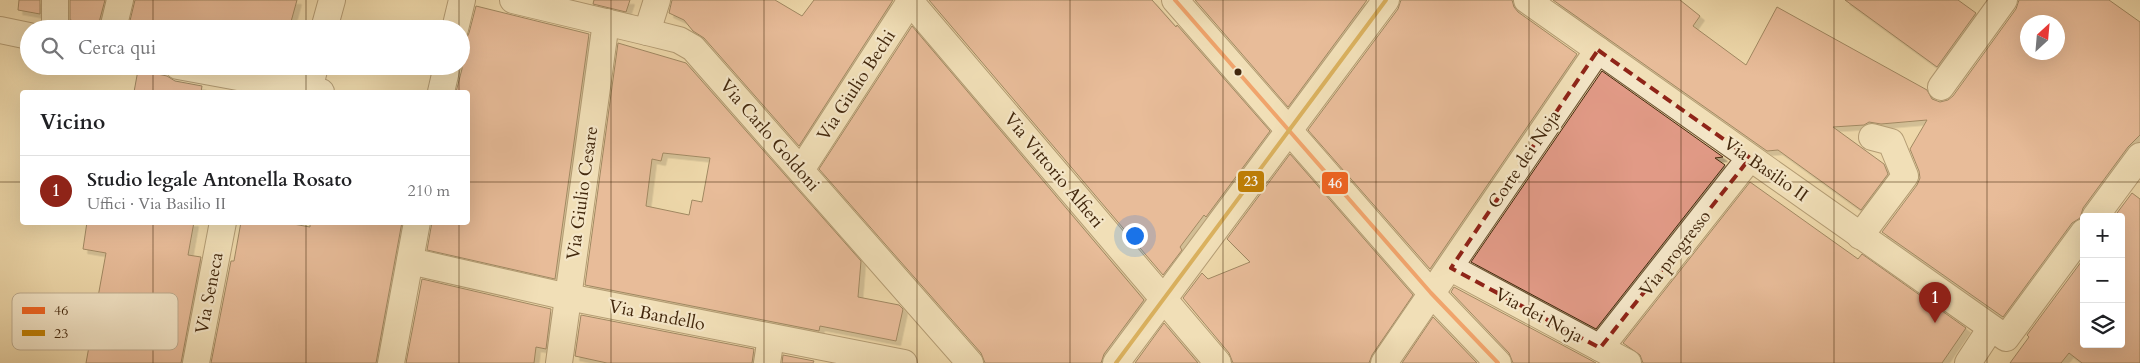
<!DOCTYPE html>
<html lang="it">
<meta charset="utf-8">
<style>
:root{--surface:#fff;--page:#f2f2f2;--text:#202124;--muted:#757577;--line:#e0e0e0;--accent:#8f2418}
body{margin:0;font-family:Cardo,serif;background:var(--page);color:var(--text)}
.controls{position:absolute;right:15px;bottom:15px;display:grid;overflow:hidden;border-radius:5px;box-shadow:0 5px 20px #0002}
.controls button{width:45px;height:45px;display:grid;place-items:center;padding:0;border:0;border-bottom:1px solid var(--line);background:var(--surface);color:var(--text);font:25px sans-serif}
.compass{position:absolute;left:2020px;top:15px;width:45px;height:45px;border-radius:50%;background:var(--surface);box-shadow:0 5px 20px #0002;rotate:26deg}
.you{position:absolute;left:1134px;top:235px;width:18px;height:18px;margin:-12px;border:4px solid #fff;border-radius:50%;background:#1a73e8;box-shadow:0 0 0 8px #1a73e833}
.badge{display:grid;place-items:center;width:32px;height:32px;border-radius:50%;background:var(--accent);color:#fff;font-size:16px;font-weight:700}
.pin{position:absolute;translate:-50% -41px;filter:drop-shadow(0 1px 2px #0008)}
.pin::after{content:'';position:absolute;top:26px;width:18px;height:15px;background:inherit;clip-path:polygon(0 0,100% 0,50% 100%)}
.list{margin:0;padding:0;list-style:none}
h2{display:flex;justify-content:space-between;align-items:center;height:65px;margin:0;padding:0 20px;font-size:21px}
h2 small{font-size:16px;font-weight:400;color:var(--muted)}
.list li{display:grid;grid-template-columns:32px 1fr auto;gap:15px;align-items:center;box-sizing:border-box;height:70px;padding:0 20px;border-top:1px solid var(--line)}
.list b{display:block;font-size:19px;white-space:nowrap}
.list p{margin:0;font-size:16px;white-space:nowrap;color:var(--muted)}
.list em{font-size:16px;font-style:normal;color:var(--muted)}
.icon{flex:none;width:28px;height:28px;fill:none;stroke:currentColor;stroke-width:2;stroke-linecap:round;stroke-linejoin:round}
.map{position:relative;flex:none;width:2140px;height:363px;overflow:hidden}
.search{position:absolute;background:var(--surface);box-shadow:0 5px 20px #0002;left:20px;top:20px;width:450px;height:55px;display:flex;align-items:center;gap:12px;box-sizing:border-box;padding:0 18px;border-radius:28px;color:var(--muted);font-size:19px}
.panel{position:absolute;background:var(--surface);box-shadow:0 5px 20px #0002;left:20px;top:90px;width:450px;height:135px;border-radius:5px}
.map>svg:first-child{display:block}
.building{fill:#e19a86;stroke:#43280d;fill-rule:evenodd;filter:url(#shadow)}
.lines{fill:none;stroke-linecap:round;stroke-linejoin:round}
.minor-casing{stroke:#6e5434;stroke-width:28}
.minor{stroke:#f4e6c8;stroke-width:26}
.bus-1-casing{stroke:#f4e6c8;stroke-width:8}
.bus-2-casing{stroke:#f4e6c8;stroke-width:8}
.bus-1{stroke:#f26522;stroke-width:4}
.bus-2{stroke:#c18004;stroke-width:4}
.marked{fill:none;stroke:#8f2418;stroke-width:4;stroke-dasharray:10 6;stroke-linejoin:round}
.grid{fill:none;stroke:#43280d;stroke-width:1;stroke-opacity:0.55}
.bus-dot{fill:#43280d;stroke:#f4e6c8;stroke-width:2}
.labels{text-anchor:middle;stroke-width:4.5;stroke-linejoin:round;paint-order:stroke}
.street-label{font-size:18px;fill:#43280d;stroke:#f4e6c8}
.key{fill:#f4e6c8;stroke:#bfad90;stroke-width:1}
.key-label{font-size:14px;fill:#43280d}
.line-badge{stroke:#f4e6c8;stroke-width:2}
.badge-label{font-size:14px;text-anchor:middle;font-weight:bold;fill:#fff}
</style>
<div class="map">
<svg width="2140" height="363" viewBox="0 0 2140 363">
<defs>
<filter id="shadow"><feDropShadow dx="4.5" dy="4.5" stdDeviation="0" flood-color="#0004"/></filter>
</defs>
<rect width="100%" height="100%" fill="#eed8aa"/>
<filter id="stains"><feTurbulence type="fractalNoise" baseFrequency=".004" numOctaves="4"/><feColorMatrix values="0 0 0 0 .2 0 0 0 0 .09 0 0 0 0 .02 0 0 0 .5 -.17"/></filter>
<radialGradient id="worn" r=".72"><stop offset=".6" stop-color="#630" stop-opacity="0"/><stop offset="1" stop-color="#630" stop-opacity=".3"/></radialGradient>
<g class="building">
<polygon points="19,0 40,0 40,14 18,10"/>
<polygon points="70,0 105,0 98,26 70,20"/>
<polygon points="135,0 297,0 289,29 128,29"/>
<polygon points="594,0 630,0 626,12 593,4"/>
<polygon points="672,0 775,0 802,16 814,0 893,0 799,146 704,38 693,31 684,20 669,13"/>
<polygon points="929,0 1152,0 1176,27 1177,25 1270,131 1206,217 1204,215 1180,247 1182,250 1163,275"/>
<polygon points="1195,0 1367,0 1288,107"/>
<polygon points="1401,0 1512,0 1514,7 1518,12 1577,54 1430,269 1308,130 1398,9"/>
<path d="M 1553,0 L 1680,0 L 1700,16 L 1693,26 L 1746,65 L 1777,7 L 1927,90 L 1932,99 L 1940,102 L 1948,100 L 1953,96 L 2016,9 L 2019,0 L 2109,0 L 2140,22 L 2140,135 L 2128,147 L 2083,208 L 2080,218 L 2072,223 L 2003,317 L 1882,232 L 1917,185 L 1920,178 L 1919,171 L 1910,149 L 1927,120 L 1881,124 L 1869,122 L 1864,125 L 1833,127 L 1884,164 L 1888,174 L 1861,210 L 1778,150 L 1767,151 ZM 2028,22 L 2058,22 L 2058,52 L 2028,52 Z"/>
<polygon points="1845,0 1958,0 1976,13 1937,67"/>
<polygon points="476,6 589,34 555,279 427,250 432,222 468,222 468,92 456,92 462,69 461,42 466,39 469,33"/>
<polygon points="912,26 1144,300 1104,354 1101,363 985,363 981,353 819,169"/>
<path d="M 618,43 L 686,63 L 861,261 L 858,297 L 899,305 L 903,309 L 896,341 L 820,326 L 819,331 L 585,285 ZM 663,153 L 710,158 L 702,202 L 692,200 L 689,215 L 646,206 L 652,159 L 661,161 Z"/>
<polygon points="138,70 167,76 175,81 202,86 201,92 134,92"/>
<polygon points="1602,71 1723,157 1715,158 1725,165 1596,329 1471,262"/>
<polygon points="1290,154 1413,295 1372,355 1369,363 1233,363 1229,353 1183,298 1202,273 1208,279 1250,262 1227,239"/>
<polygon points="1750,182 1858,259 1862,254 1966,328 1942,363 1643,363 1640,355 1623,343"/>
<polygon points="2132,193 2140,199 2140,363 2082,363 2069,353 2061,363 2010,363 2029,337 2027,335 2084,258 2084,344 2121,344 2121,217 2114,217"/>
<polygon points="87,222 194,222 188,255 201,257 181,363 86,363 106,253 83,249"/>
<polygon points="241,222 282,222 310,227 310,222 402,222 376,363 211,363 231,261 234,261"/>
<polygon points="422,279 551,309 546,349 536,347 534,363 406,363"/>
<polygon points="1454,287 1596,363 1513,363 1509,353 1451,292"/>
<polygon points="581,315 754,349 752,363 607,363 575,356"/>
<polygon points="1433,317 1477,363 1402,363"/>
<polygon points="1164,323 1198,363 1135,363"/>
<polygon points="783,355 814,361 813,363 782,363"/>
</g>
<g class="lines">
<defs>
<g id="minor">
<polyline points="55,0 55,29"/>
<polyline points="513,0 647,32 679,40 693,48 970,363"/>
<polyline points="909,0 1218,363"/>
<polyline points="1175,0 1431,293 1498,363"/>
<polyline points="1527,0 2006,338 2084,232"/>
<polyline points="113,29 120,0"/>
<polyline points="324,29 332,0"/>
<polyline points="455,29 462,0"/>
<polyline points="0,30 29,36"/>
<polyline points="647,32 657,0"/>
<polyline points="178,66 321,92"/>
<polyline points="1941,87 2004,0"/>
<polyline points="309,90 315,66"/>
<polyline points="441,92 447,66"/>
<polyline points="801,170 911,0"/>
<polyline points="2095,217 2140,156"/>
<polyline points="1860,236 1905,176 1891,142 1872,137"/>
<polyline points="410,261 568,297 904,363"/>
<polyline points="1451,268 1628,363"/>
<polyline points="1600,348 1750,158"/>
<polyline points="196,363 223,222"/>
<polyline points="391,363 417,222"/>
<polyline points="559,363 606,22"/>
<polyline points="767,363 771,337"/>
<polyline points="1116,363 1386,0"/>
<polyline points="1384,363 1598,50"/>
<polyline points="1968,363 1991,328"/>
</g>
</defs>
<use href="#minor" class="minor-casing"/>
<use href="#minor" class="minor"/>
<defs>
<polyline id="bus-1" points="1175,0 1431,293 1498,363"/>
<polyline id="bus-2" points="1116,363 1386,0"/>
</defs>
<use href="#bus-1" class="bus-1-casing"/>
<use href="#bus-2" class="bus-2-casing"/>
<use href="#bus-1" class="bus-1"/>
<use href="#bus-2" class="bus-2"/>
</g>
<path d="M0 0H2140V363H0ZM 1598,50 L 1750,158 L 1600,348 L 1451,268 Z" fill="#eed8aa" fill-opacity=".55" fill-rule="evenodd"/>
<path class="marked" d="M 1598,50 L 1750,158 L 1600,348 L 1451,268 Z"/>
<path class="grid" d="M 153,0 L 153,29M 306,0 L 306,29M 459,0 L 459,29M 611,0 L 611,363M 764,0 L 764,363M 917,0 L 917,363M 1070,0 L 1070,363M 1223,0 L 1223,363M 1376,0 L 1376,363M 1529,0 L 1529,363M 1681,0 L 1681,363M 1834,0 L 1834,363M 1987,0 L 1987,363M 153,66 L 153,92M 306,66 L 306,92M 459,66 L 459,92M 0,182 L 22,182M 468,182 L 2140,182M 153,222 L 153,363M 306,222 L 306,363M 459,222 L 459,363"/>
<circle class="bus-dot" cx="1238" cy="72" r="4.5"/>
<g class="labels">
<g class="street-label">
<text transform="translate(856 85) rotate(-57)" y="6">Via Giulio Bechi</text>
<text transform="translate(770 135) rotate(49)" y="6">Via Carlo Goldoni</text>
<text transform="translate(1524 159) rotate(-56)" y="6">Corte dei Noja</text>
<text transform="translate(1766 169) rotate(35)" y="6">Via Basilio II</text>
<text transform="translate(1054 170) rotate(50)" y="6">Via Vittorio Alfieri</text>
<text transform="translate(582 193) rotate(-82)" y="6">Via Giulio Cesare</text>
<text transform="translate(1675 253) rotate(-52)" y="6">Via progresso</text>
<text transform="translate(209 293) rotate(-79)" y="6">Via Seneca</text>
<text transform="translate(657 315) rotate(11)" y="6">Via Bandello</text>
<text transform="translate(1539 315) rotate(28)" y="6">Via dei Noja</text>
</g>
</g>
<rect x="12" y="293" width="166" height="57" rx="8" class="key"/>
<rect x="22" y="307" width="23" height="7" fill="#f26522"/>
<rect x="22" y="330" width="23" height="6" fill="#c18004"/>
<g class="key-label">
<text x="54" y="315">46</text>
<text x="54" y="338">23</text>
</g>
<g class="line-badge">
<rect x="1237" y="170" width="28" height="23" rx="5" fill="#c18004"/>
<rect x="1321" y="171" width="28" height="24" rx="5" fill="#f26522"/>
</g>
<g class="badge-label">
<text x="1251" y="186">23</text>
<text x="1335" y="188">46</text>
</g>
<rect width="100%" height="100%" filter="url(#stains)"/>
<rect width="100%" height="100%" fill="url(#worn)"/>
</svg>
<div class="controls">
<button>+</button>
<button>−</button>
<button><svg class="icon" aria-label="layers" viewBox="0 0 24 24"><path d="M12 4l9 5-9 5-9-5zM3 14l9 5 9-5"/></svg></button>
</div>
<svg class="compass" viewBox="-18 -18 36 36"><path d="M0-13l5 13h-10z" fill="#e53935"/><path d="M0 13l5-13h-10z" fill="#757577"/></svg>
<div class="you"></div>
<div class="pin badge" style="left:1935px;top:323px">1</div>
<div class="search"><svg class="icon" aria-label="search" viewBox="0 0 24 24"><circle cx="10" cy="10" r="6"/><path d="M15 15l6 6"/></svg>Cerca qui</div>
<section class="panel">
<h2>Vicino<small></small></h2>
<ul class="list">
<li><span class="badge">1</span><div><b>Studio legale Antonella Rosato</b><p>Uffici · Via Basilio II</p></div><em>210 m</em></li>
</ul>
</section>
</div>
